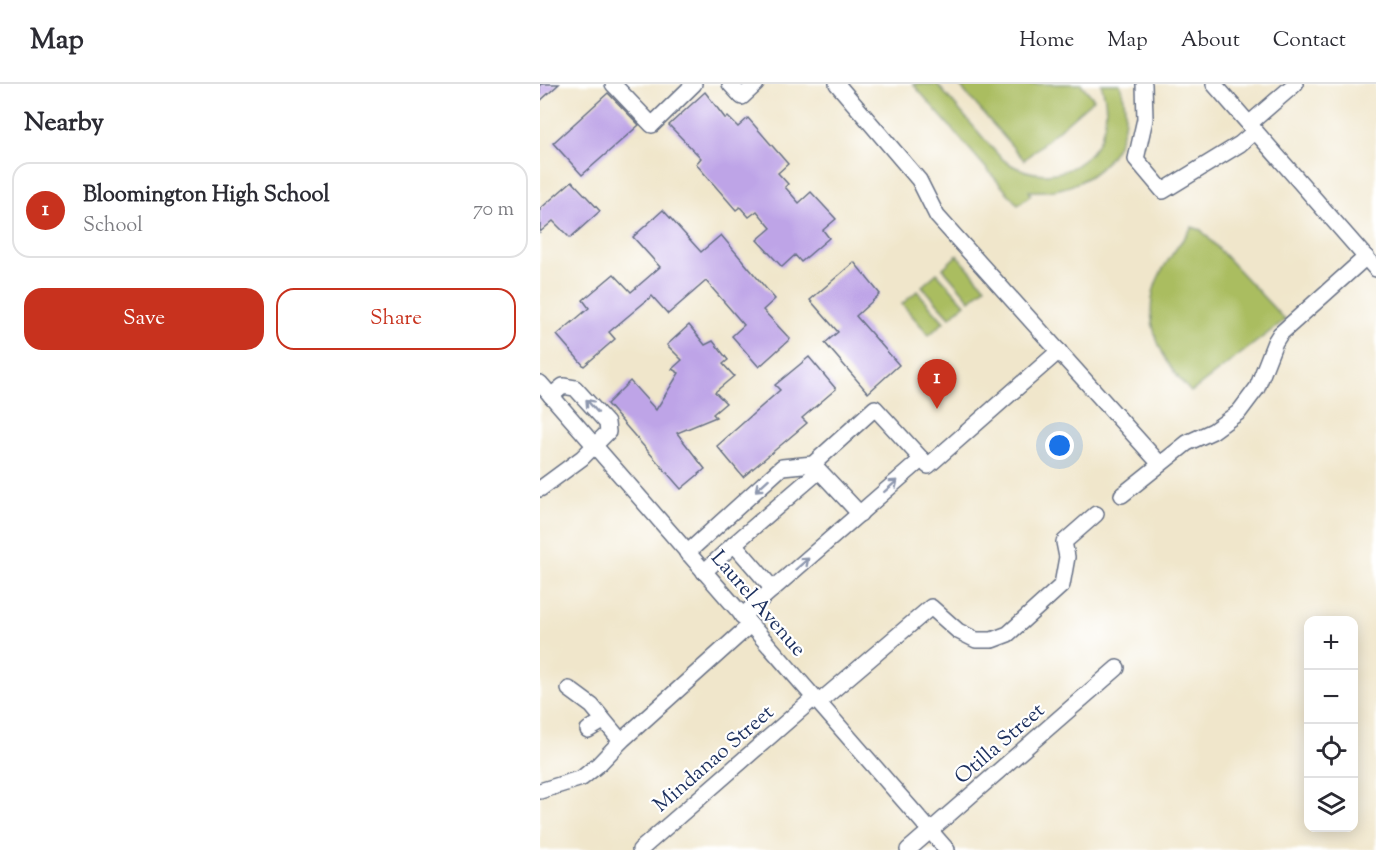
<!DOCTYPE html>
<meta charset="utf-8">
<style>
:root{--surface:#fff;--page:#f7f7f7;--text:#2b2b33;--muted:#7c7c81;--line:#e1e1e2;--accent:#c8321e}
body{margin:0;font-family:"Sorts Mill Goudy",serif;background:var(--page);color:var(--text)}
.controls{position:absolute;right:18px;bottom:18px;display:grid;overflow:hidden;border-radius:12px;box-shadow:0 3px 15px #0003}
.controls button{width:54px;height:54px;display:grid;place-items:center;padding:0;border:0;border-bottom:2px solid var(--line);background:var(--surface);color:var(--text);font:30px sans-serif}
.you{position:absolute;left:520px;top:362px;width:21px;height:21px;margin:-15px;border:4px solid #fff;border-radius:50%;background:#1a73e8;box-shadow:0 0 0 9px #1a73e833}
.badge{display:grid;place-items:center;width:39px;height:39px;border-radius:50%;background:var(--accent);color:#fff;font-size:20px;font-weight:700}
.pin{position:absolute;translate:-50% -50px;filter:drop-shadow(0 2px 3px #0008)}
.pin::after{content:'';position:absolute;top:32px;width:21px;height:18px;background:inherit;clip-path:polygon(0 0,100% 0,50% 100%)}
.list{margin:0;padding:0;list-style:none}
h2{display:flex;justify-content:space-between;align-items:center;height:78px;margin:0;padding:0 24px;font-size:26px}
h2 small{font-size:20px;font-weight:400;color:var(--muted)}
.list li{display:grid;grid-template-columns:39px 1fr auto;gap:18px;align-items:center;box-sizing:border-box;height:96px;margin:0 12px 12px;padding:0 12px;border:2px solid var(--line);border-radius:18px}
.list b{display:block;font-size:22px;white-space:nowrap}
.list p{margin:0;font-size:20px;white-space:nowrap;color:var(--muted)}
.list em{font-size:20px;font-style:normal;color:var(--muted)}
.actions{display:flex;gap:12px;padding:18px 24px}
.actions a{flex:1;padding:14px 0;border:2px solid var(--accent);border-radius:18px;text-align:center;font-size:21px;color:var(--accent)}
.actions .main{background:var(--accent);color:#fff}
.icon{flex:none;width:33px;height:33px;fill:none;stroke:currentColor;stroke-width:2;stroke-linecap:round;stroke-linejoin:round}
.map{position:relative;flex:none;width:836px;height:766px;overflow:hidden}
header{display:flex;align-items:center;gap:36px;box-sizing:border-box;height:84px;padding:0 30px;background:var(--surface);border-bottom:2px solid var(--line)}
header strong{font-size:28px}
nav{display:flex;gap:33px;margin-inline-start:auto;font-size:21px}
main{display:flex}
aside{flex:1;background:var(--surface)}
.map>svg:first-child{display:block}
.green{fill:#aabd61;stroke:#627660;stroke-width:1.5}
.building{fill:#bea4e7}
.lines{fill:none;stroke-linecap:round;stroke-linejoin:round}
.minor-casing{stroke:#666f84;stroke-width:18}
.minor{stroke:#fff;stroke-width:15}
.oneway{stroke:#8d97ae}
.labels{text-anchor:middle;stroke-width:4.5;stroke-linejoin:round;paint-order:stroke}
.street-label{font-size:21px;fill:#1b2f5e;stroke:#fff}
</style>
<header>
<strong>Map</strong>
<nav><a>Home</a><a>Map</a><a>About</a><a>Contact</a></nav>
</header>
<main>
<aside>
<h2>Nearby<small></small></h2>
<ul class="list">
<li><span class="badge">1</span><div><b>Bloomington High School</b><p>School</p></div><em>70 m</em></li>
</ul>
<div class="actions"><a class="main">Save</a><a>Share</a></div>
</aside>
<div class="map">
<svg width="836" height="766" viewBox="0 0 836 766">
<rect width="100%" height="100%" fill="#fff"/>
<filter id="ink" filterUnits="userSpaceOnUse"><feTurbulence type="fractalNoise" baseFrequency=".0167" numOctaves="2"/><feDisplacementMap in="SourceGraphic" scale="12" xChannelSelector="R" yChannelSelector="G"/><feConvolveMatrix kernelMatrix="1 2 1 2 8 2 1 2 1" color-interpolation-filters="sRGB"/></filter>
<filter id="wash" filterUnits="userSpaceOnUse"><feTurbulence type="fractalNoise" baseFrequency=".008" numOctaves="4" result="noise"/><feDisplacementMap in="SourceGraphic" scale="24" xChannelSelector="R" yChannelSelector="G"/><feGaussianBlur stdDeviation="1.35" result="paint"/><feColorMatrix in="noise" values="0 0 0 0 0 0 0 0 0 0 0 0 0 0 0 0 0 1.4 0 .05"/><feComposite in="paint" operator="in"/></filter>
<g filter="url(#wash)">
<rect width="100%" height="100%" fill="#f0e6cb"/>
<g class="green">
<path d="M 373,0 L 397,0 C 413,19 429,37 445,56 C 452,63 459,74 468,79 C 525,113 583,62 561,0 L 580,0 C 602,62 550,112 489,107 L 491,111 L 478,121 Z"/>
<polygon points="418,0 541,0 554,15 484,76"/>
<path d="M 652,143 L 661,146 L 745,236 L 651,308 C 621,277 598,232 620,190 C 629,173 641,158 652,143 Z"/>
<polygon points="417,171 445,203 430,216 403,184"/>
<polygon points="397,189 425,220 410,233 382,202"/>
<polygon points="377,207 404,238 389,251 362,220"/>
</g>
<g id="blocks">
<g class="building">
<polygon points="0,0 19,0 0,17"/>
<polygon points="165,8 185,34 188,33 198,43 208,34 248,80 238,89 248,100 245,103 259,119 271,108 296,135 283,146 289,154 261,178 255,171 242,183 217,156 231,144 217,127 209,133 200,123 196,126 156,80 161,74 129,41"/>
<polygon points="68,9 99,41 42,91 13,59"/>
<polygon points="32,97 60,127 30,154 13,137 0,148 0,125"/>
<polygon points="123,126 161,168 181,151 235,215 223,226 250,255 219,283 192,252 204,241 166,197 128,230 112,212 69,248 75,255 44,282 17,251 49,224 43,216 74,190 91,208 120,183 93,153"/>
<polygon points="314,178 340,210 316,232 359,281 328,309 285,259 298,248 270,216"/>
<polygon points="149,241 165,261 173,257 188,276 183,280 194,292 175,308 186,319 173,330 176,333 137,349 165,385 141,405 67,320 90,297 116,326 139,289 132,285 142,276 127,261"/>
<polygon points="269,273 296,305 262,334 267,339 203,393 177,362 240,306 235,301"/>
</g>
</g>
</g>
<g filter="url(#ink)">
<use href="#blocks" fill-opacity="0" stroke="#666f84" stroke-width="1.5"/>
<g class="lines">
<defs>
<g id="minor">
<polyline points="73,0 112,41 154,0"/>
<polyline points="190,0 202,13 216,0"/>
<polyline points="297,0 379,96 397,132 620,380"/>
<polyline points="604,0 605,35 596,75 623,107 700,60 715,47"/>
<polyline points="674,0 836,185"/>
<polyline points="709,40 755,0"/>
<polyline points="0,299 407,766"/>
<polyline points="273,380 320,430"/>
<polyline points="0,405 42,374 68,348 67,339 35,304 23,302 11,312"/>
<polyline points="582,411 647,359 673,347 699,328 717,304 735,258 740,250 826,173"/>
<polyline points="194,460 279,387"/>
<polyline points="147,469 242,383 273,380 335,324 388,382 519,267"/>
<polyline points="164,488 194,460 233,505"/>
<polyline points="202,532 382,375"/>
<polyline points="29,605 52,622 81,657"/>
<polyline points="278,619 391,523 418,547 436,556 452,556 468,550 522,501 527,473 524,458 556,430"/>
<polyline points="48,646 63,637"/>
<polyline points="0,707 42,694 59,680 81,657 210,541"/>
<polyline points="100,766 274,614"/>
<polyline points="368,766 577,584"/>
</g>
</defs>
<use href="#minor" class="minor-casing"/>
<use href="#minor" class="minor"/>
</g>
<defs><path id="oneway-shaft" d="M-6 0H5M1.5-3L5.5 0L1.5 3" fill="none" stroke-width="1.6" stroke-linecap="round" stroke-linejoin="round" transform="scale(1.5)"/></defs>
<g class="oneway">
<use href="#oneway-shaft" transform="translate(52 322) rotate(-132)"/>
<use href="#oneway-shaft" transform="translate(222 401) rotate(138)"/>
<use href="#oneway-shaft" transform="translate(351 402) rotate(-41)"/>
<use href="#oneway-shaft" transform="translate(262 480) rotate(-41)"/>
</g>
</g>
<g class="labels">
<g class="street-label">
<text transform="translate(219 519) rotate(49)" y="7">Laurel Avenue</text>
<text transform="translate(459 659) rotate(-41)" y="7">Otilla Street</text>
<text transform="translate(173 674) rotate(-41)" y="7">Mindanao Street</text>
</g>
</g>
</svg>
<div class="controls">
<button>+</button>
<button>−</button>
<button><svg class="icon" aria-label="locate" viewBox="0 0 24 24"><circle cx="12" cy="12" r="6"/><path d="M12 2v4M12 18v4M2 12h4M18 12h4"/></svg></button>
<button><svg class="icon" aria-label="layers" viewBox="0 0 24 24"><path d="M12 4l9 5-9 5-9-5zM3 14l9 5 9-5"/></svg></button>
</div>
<div class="you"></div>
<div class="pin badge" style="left:397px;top:325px">1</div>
</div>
</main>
